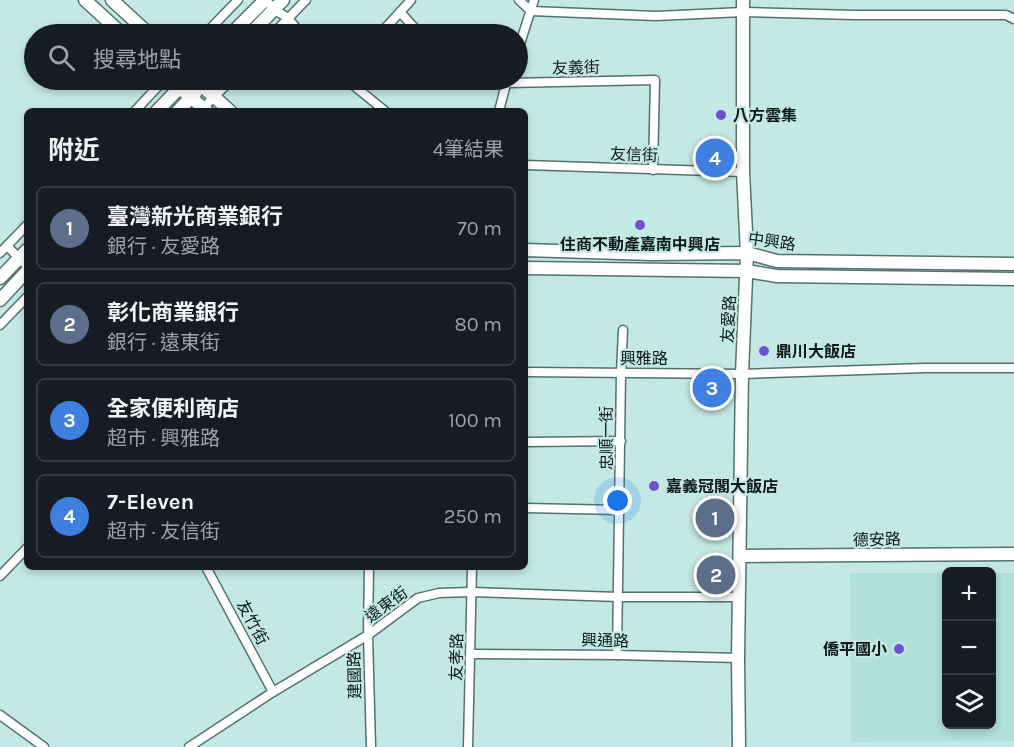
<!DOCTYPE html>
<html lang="zh-TW">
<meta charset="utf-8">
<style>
:root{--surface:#171b24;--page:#20242c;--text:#f1f3f6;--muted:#9ea1a6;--line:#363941;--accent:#0b8043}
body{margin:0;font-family:Karla,"Noto Sans TC",sans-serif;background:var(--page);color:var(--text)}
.controls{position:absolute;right:18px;bottom:18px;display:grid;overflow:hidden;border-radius:9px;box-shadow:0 3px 9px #0003}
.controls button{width:54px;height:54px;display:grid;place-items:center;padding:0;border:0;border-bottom:2px solid var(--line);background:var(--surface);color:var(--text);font:30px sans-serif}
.you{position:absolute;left:618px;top:501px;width:21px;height:21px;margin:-15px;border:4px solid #fff;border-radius:50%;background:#1a73e8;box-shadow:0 0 0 9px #1a73e833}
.badge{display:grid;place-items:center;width:39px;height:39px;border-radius:50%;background:var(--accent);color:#fff;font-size:20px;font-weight:700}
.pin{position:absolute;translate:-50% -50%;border:3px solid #fff;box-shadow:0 2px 6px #0006}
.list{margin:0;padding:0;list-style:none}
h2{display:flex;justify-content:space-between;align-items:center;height:78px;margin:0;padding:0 24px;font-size:26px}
h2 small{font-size:20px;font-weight:400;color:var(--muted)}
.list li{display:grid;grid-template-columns:39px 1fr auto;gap:18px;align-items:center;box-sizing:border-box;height:84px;margin:0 12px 12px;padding:0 12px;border:2px solid var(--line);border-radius:9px}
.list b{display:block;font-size:22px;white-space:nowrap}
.list p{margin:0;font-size:20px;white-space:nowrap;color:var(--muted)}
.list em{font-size:20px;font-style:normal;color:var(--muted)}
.icon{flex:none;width:33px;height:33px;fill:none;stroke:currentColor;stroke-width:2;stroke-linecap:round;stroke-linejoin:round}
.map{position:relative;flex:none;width:1014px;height:747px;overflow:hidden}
.search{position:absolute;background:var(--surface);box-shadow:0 3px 9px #0003;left:24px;top:24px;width:504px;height:66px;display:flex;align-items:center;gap:15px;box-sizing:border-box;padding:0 21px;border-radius:33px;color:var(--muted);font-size:22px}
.panel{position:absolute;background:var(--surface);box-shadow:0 3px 9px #0003;left:24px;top:108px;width:504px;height:462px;border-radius:9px}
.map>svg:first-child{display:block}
.built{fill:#b1dfda}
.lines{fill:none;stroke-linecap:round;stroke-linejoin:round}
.street-casing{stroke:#51726f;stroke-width:11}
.secondary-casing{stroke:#51726f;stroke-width:15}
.street{stroke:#fff;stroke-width:8}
.secondary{stroke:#fff;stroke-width:12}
.poi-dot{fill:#6b51cb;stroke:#c4e9e4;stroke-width:2}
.labels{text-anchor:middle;stroke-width:4.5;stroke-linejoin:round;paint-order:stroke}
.street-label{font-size:16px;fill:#0b1918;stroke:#c4e9e4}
.poi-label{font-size:16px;font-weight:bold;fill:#0b1918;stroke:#c4e9e4;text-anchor:start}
</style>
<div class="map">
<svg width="1014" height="747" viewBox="0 0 1014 747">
<rect width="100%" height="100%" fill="#c4e9e4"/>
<polygon class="built" points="850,573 946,573 946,724 992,724 992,573 1014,573 1014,741 851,742"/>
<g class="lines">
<defs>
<g id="street">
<polyline points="266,0 275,10 288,18 301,34"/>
<polyline points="519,0 531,11 656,16 743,12 854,15 1006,15 1014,19"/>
<polyline points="400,12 420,34"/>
<polyline points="205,34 238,0"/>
<polyline points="273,34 306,0"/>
<polyline points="380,34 411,0"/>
<polyline points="518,50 534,0"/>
<polyline points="347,80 385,111"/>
<polyline points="498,80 506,83 655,80 653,170"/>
<polyline points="135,111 164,80"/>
<polyline points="200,111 231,80"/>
<polyline points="499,111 507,80"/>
<polyline points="525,165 743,172"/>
<polyline points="7,246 27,266"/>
<polyline points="0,253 27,225"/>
<polyline points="0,325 27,297"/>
<polyline points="525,372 742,374 925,368 1014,368"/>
<polyline points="525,442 621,441"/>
<polyline points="525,508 620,510"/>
<polyline points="206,567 273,692"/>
<polyline points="369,567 368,635 371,747"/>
<polyline points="0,576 27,548"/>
<polyline points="471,654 617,655 738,658"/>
<polyline points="617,655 621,373 623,330"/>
<polyline points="0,715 44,747"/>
<polyline points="189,747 273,692 368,635 418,598 439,593 471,592 618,597 740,597"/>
<polyline points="468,747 472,567"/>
</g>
<g id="secondary">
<polyline points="85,0 122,34"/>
<polyline points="112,0 149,34"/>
<polyline points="231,34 265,0"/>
<polyline points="250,34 283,0"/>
<polyline points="170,80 207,111"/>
<polyline points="195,80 230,111"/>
<polyline points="157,111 187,80"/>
<polyline points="178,111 196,92"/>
<polyline points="525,250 652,254 747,253 777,261 1014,264"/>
<polyline points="525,268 747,271 777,276 1014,279"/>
<polyline points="0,278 27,250"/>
<polyline points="0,300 27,271"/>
<polyline points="741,556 1014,554"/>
<polyline points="739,747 738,658 742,374 747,253 743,172 743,0"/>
</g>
</defs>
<use href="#street" class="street-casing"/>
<use href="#secondary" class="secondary-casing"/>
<use href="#street" class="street"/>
<use href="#secondary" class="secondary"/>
</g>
<g class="poi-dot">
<circle cx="721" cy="115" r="6"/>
<circle cx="640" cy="225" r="6"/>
<circle cx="764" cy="351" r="6"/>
<circle cx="654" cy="486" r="6"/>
<circle cx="899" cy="649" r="6"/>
</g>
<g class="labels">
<g class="street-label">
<text transform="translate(576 67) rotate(-1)" y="6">友義街</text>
<text transform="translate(634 154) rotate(2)" y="6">友信街</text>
<text transform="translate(772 241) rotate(8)" y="6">中興路</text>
<text transform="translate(728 319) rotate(-87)" y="6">友愛路</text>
<text x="644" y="364">興雅路</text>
<text transform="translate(606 438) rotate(-90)" y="6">忠順一街</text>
<text transform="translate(877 539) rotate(-1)" y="6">德安路</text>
<text transform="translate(386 604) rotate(-36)" y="6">遠東街</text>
<text transform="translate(253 622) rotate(62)" y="6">友竹街</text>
<text transform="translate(605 640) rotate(1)" y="6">興通路</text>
<text transform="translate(456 657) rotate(-89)" y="6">友孝路</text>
<text transform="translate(354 675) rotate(-91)" y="6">建國路</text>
</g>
<g class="poi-label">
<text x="733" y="121">八方雲集</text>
<text x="640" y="250" text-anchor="middle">住商不動產嘉南中興店</text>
<text x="776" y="357">鼎川大飯店</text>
<text x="666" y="492">嘉義冠閣大飯店</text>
<text x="887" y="655" text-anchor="end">僑平國小</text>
</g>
</g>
</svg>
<div class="controls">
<button>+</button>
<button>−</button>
<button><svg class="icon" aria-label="layers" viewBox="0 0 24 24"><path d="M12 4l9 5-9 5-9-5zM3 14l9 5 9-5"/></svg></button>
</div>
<div class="you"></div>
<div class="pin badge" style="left:715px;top:518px;background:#5c6f8a">1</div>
<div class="pin badge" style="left:716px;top:575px;background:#5c6f8a">2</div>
<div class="pin badge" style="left:712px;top:388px;background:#3f7fe0">3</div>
<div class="pin badge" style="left:715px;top:158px;background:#3f7fe0">4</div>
<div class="search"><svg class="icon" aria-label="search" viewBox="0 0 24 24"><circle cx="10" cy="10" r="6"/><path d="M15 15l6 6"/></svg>搜尋地點</div>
<section class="panel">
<h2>附近<small>4筆結果</small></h2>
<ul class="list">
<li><span class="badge" style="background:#5c6f8a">1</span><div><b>臺灣新光商業銀行</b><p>銀行 · 友愛路</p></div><em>70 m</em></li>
<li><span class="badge" style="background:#5c6f8a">2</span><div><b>彰化商業銀行</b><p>銀行 · 遠東街</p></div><em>80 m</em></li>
<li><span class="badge" style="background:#3f7fe0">3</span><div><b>全家便利商店</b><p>超市 · 興雅路</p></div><em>100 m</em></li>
<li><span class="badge" style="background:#3f7fe0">4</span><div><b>7-Eleven</b><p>超市 · 友信街</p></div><em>250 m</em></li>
</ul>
</section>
</div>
